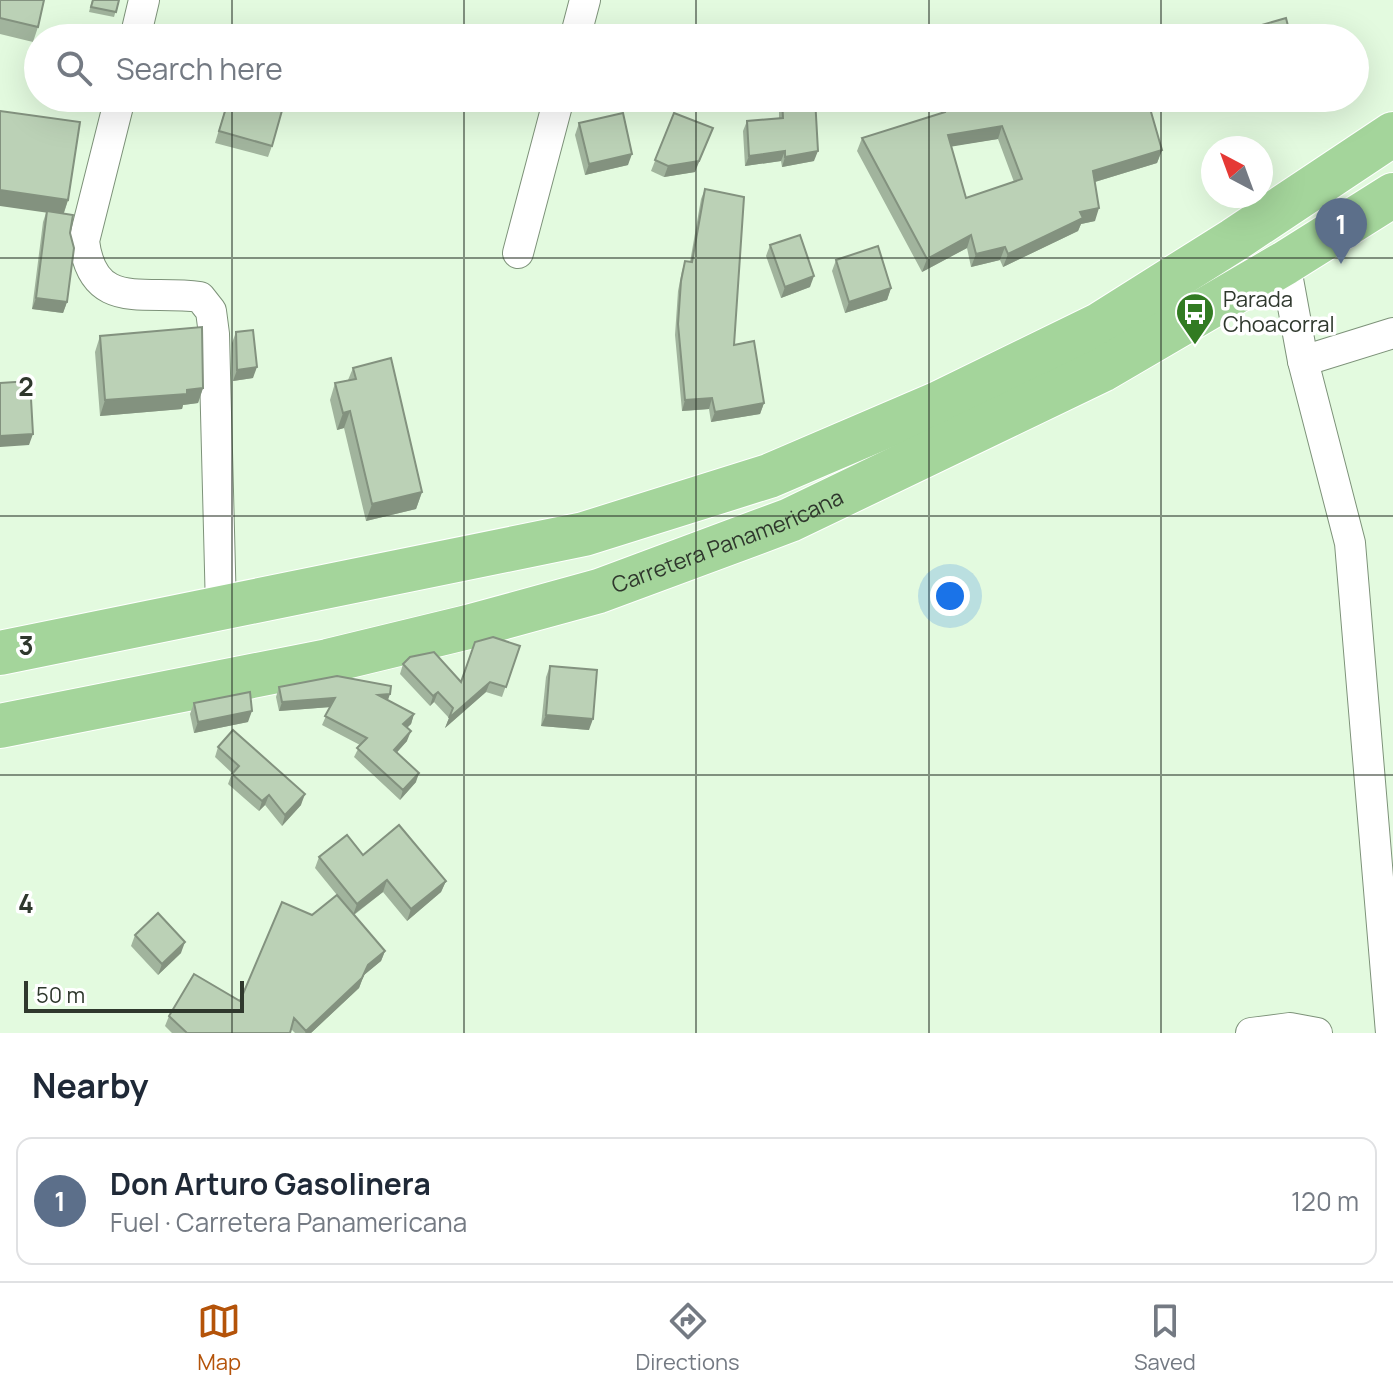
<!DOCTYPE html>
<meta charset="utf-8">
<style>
:root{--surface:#fff;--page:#f2f2f3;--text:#1f2937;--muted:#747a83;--line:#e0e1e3;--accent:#b45309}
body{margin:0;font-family:Manrope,sans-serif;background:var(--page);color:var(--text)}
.compass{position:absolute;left:1201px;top:136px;width:72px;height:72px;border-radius:50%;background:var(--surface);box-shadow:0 8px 32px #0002;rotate:319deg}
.scale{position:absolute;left:24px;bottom:20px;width:220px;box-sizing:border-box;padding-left:8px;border:4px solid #2f382d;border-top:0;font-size:22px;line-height:28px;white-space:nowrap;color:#2f382d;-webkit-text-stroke:6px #fff;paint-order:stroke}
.you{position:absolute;left:950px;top:596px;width:28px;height:28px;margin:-20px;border:6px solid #fff;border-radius:50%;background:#1a73e8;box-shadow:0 0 0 12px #1a73e833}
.badge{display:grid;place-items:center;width:52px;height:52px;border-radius:50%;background:var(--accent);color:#fff;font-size:26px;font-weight:700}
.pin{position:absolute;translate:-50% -66px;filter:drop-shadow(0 2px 4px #0008)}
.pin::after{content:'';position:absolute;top:42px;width:28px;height:24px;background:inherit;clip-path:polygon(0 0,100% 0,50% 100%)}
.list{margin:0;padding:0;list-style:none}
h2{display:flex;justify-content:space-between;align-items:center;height:104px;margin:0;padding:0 32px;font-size:34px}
h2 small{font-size:26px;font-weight:400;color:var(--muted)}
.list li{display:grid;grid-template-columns:52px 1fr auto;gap:24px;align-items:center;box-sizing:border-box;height:128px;margin:0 16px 16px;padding:0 16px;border:2px solid var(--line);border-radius:16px}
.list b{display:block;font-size:30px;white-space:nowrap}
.list p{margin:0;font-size:26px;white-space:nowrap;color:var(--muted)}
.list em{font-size:26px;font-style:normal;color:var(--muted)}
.icon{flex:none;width:44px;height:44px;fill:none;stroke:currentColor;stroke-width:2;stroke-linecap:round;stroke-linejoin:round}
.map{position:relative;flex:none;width:1393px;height:1033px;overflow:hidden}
.search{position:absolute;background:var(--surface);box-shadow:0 8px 32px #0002;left:24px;right:24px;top:24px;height:88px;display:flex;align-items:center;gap:20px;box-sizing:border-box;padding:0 28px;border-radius:44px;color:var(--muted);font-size:30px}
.sheet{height:248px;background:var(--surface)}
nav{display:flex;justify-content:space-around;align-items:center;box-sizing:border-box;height:112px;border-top:2px solid var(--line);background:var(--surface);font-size:22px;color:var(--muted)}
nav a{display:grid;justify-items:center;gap:4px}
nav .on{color:var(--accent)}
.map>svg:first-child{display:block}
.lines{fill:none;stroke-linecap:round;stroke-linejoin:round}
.minor-casing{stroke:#7d9279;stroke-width:32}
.highway-casing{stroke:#fff;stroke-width:46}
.minor{stroke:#fff;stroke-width:30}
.highway{stroke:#a4d59b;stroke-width:44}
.wall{fill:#a1b49d;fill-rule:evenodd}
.shaded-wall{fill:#83927f}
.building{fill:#bbd1b6;stroke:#83927f;stroke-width:2;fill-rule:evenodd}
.grid{fill:none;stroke:#2f382d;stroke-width:2;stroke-opacity:0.55}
.labels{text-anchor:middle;stroke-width:7;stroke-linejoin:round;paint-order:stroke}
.poi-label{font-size:22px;fill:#2f382d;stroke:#fff;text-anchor:start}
.street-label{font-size:22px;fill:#2f382d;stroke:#fff}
.grid-label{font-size:26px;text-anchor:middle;font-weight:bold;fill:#2f382d;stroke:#fff;stroke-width:7;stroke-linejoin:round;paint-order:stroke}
</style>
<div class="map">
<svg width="1393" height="1033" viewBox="0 0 1393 1033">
<rect width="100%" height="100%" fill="#e3fadf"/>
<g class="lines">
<defs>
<g id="minor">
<polyline points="135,38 144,0"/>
<polyline points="575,38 585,0"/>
<path d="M 120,98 L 84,241 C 93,313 145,289 200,297 L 211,311 L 214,334 L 221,609"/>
<polyline points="518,253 559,98"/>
<polyline points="1285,263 1303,361 1350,543 1391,1033"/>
<polyline points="1303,361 1393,333"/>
<polyline points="1251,1033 1290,1028 1317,1033"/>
</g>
<g id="highway">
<polyline points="0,653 584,534 769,476 937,404 1099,325 1234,240 1393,134"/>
<path id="s1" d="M 0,726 L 328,661 L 468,627 L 599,591 L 790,520 L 1102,370 L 1285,263 L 1393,195"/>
</g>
</defs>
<use href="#minor" class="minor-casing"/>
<use href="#highway" class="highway-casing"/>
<use href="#minor" class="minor"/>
<use href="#highway" class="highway"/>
</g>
<g class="wall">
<polygon points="0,0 38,27 33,42 0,34"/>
<polygon points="92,0 119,0 114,17 89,12"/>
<polygon points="192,98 252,98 272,146 268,157 215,143 225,109 191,104"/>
<polygon points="782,99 814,161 782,167 781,161 745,166 743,131 747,121 779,118 779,109"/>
<path d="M 979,103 L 1162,150 L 1157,163 L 1095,182 L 1095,221 L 1081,224 L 1078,231 L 1003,267 L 1000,260 L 971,267 L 967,248 L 922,272 L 857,151 L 862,138 L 942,113 L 944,107 ZM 998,139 L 1014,182 L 966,198 L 951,146 Z"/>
<polygon points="674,113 695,172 664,177 651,171"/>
<polygon points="579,123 628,165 585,175 575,135"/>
<polygon points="705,189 734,345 764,403 760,414 711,422 709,409 682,411 675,335 678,291 682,271 685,261 690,262 701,199"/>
<polygon points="68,200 64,213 70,233 67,302 63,313 32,309 43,222 46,213"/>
<polygon points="770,245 810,287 781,298 766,256"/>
<polygon points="836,260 891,288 887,300 845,313 832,271"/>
<polygon points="236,332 253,378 233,381 232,343"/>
<polygon points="100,336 203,388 198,403 183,405 182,409 100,416 95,352"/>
<polygon points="353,368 422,492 416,509 366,521 344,428 337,430 330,400 335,383 348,380"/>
<polygon points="520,646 502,697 486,692 445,728 449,718 434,702 430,706 400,674 403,664 461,682"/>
<polygon points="550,666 589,730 541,726 546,677"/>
<polygon points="279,687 388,700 414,714 411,724 407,728 407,741 397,752 416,782 400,800 354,757 360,745 322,725 330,707 279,711 276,697"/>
<polygon points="194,703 248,722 194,733 190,714"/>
<polygon points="218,747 301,805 282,826 265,805 259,811 228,784 232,773 215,757"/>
<polygon points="363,855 446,881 441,892 407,921 383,892 354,915 385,951 381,961 364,975 359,988 311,1033 295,1033 291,1029 290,1033 172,1033 165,1026 169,1016 240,1001 312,915 337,895 315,868 319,857"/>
<polygon points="135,935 181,953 158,975 131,946"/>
</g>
<g class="shaded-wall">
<polygon points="1002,126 998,139 943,148 948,135"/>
<polygon points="713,128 695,172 664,177 668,166"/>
<polygon points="1162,150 1157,163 1088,184 1093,171"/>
<polygon points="785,151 781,161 745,166 749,156"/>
<polygon points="818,151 814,161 782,167 785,157"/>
<polygon points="632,154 628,165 585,175 589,164"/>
<polygon points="0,190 68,200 63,215 0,206"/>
<polygon points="1099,208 1095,221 1081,224 1078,231 1003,267 1008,254 1080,212"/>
<polygon points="971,235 967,248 922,272 927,259"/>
<polygon points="1005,247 1000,260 971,267 976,254"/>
<polygon points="814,276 810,287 781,298 785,287"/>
<polygon points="891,288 887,300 845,313 849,302"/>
<polygon points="36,298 67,302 63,313 32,309"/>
<polygon points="257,367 253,378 233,381 237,370"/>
<polygon points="203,388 198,403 183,405 182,409 100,416 105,400"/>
<polygon points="712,398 709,409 682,411 685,400"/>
<polygon points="764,403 760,414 711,422 715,412"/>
<polygon points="350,411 344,428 337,430 343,413"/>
<polygon points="33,434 29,445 0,447 0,436"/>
<polygon points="422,492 416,509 366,521 372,504"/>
<polygon points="490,682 486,692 445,728 449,718"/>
<polygon points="438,692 434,702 430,706 433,696"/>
<polygon points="390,694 387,703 378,695"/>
<polygon points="335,698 331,707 279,711 282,702"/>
<polygon points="252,711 248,722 194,733 198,722"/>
<polygon points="414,714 411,724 400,734 403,724"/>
<polygon points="546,715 593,719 589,730 541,726"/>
<polygon points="411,731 407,741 391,759 394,750"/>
<polygon points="419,773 416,782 400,800 403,790"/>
<polygon points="305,794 301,805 282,826 285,815"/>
<polygon points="269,795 265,805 259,811 262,801"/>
<polygon points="387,880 383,892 353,915 357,904"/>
<polygon points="446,881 441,892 407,921 411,909"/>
<polygon points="185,942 181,953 158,975 162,964"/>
<polygon points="385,951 381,961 364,975 359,988 311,1033 305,1033 368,965"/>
</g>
<g class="building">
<polygon points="0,0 44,0 38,27 0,18"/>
<polygon points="93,0 119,0 116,12 91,7"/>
<polygon points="1286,18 1291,38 1243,38 1241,31"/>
<polygon points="1228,29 1231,38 1197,38"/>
<polygon points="229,98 252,98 283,107 272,146 219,131"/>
<polygon points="798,98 815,98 818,151 785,157 785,151 749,156 747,121 783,118 782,99"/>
<path d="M 995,98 L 1147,98 L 1162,150 L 1093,171 L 1099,208 L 1080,212 L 1083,218 L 1008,254 L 1005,247 L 976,254 L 971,235 L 927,259 L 862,138 L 945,112 L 944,107 L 978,100 L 979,103 ZM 1002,126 L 1022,179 L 966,198 L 948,135 Z"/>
<polygon points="0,111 80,122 68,200 0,190"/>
<polygon points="623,113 632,154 589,164 579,123"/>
<polygon points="674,113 713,128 699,161 668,166 655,160"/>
<polygon points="705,189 744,197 734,345 754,341 764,403 715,412 712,398 685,400 678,324 681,281 685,261 692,262"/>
<polygon points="47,211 73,215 70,233 74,248 67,302 36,298"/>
<polygon points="800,235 814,276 785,287 770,245"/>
<polygon points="878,246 891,288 849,302 836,260"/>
<polygon points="202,327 203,388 187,390 187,394 105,400 100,336"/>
<polygon points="253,330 257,367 237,370 236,332"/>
<polygon points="391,358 422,492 372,504 350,411 343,413 335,383 356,379 353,368"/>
<polygon points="30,381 33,434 0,436 0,383"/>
<polygon points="493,637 520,646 506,687 490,682 449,718 453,708 438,692 433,696 403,664 410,657 434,652 461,682 475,642"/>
<polygon points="550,666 597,670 593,719 546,715"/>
<polygon points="337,676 391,686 390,694 378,695 414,714 403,724 411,731 394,750 419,773 403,790 357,748 367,738 325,716 335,698 282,702 279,687"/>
<polygon points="250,692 252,711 198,722 194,703"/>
<polygon points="233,730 305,794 285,815 269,795 262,801 232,774 239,766 218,747"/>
<polygon points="399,825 446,881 411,909 387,880 357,904 319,857 347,835 363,855"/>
<polygon points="337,895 385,951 368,965 362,978 306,1031 294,1018 290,1033 187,1033 169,1016 194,974 240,1001 282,902 312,915"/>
<polygon points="158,913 185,942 162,964 135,935"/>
</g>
<path class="grid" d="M 232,0 L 232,38M 464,0 L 464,38M 696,0 L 696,38M 929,0 L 929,38M 1161,0 L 1161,38M 232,98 L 232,1033M 464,98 L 464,1033M 696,98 L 696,1033M 929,98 L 929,1033M 1161,98 L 1161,1033M 0,258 L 1393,258M 0,516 L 1393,516M 0,775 L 1393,775"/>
<defs>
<symbol id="bus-pin" viewBox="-11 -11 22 30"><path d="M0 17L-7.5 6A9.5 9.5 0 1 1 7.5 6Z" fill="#327b22" stroke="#fff"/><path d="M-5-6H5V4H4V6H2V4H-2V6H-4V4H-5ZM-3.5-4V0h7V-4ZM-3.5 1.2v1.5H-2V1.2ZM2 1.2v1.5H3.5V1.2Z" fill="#fff"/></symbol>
</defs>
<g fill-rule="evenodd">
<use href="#bus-pin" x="1173" y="290" width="44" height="60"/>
</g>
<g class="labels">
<g class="poi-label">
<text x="1223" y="307">Parada<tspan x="1223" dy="25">Choacorral</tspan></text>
</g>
<g class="street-label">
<text dy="8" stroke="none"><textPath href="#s1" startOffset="752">Carretera Panamericana</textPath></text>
</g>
</g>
<g class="grid-label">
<text x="26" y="396">2</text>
<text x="26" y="655">3</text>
<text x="26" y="913">4</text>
</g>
</svg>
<svg class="compass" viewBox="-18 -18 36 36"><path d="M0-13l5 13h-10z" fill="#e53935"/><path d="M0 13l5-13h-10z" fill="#747a83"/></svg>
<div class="scale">50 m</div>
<div class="you"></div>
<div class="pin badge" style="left:1341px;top:264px;background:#5c6f8a">1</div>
<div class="search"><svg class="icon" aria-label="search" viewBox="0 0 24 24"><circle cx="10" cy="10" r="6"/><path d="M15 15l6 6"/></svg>Search here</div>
</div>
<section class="sheet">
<h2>Nearby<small></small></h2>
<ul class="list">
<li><span class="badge" style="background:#5c6f8a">1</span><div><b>Don Arturo Gasolinera</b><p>Fuel · Carretera Panamericana</p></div><em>120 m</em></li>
</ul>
</section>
<nav>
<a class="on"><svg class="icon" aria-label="map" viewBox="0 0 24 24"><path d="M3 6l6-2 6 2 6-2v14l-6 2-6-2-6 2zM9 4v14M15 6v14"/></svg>Map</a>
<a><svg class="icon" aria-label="directions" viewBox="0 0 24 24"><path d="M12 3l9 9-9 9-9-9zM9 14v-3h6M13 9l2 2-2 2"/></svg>Directions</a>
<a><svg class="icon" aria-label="saved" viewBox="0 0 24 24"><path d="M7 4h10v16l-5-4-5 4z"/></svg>Saved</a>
</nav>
